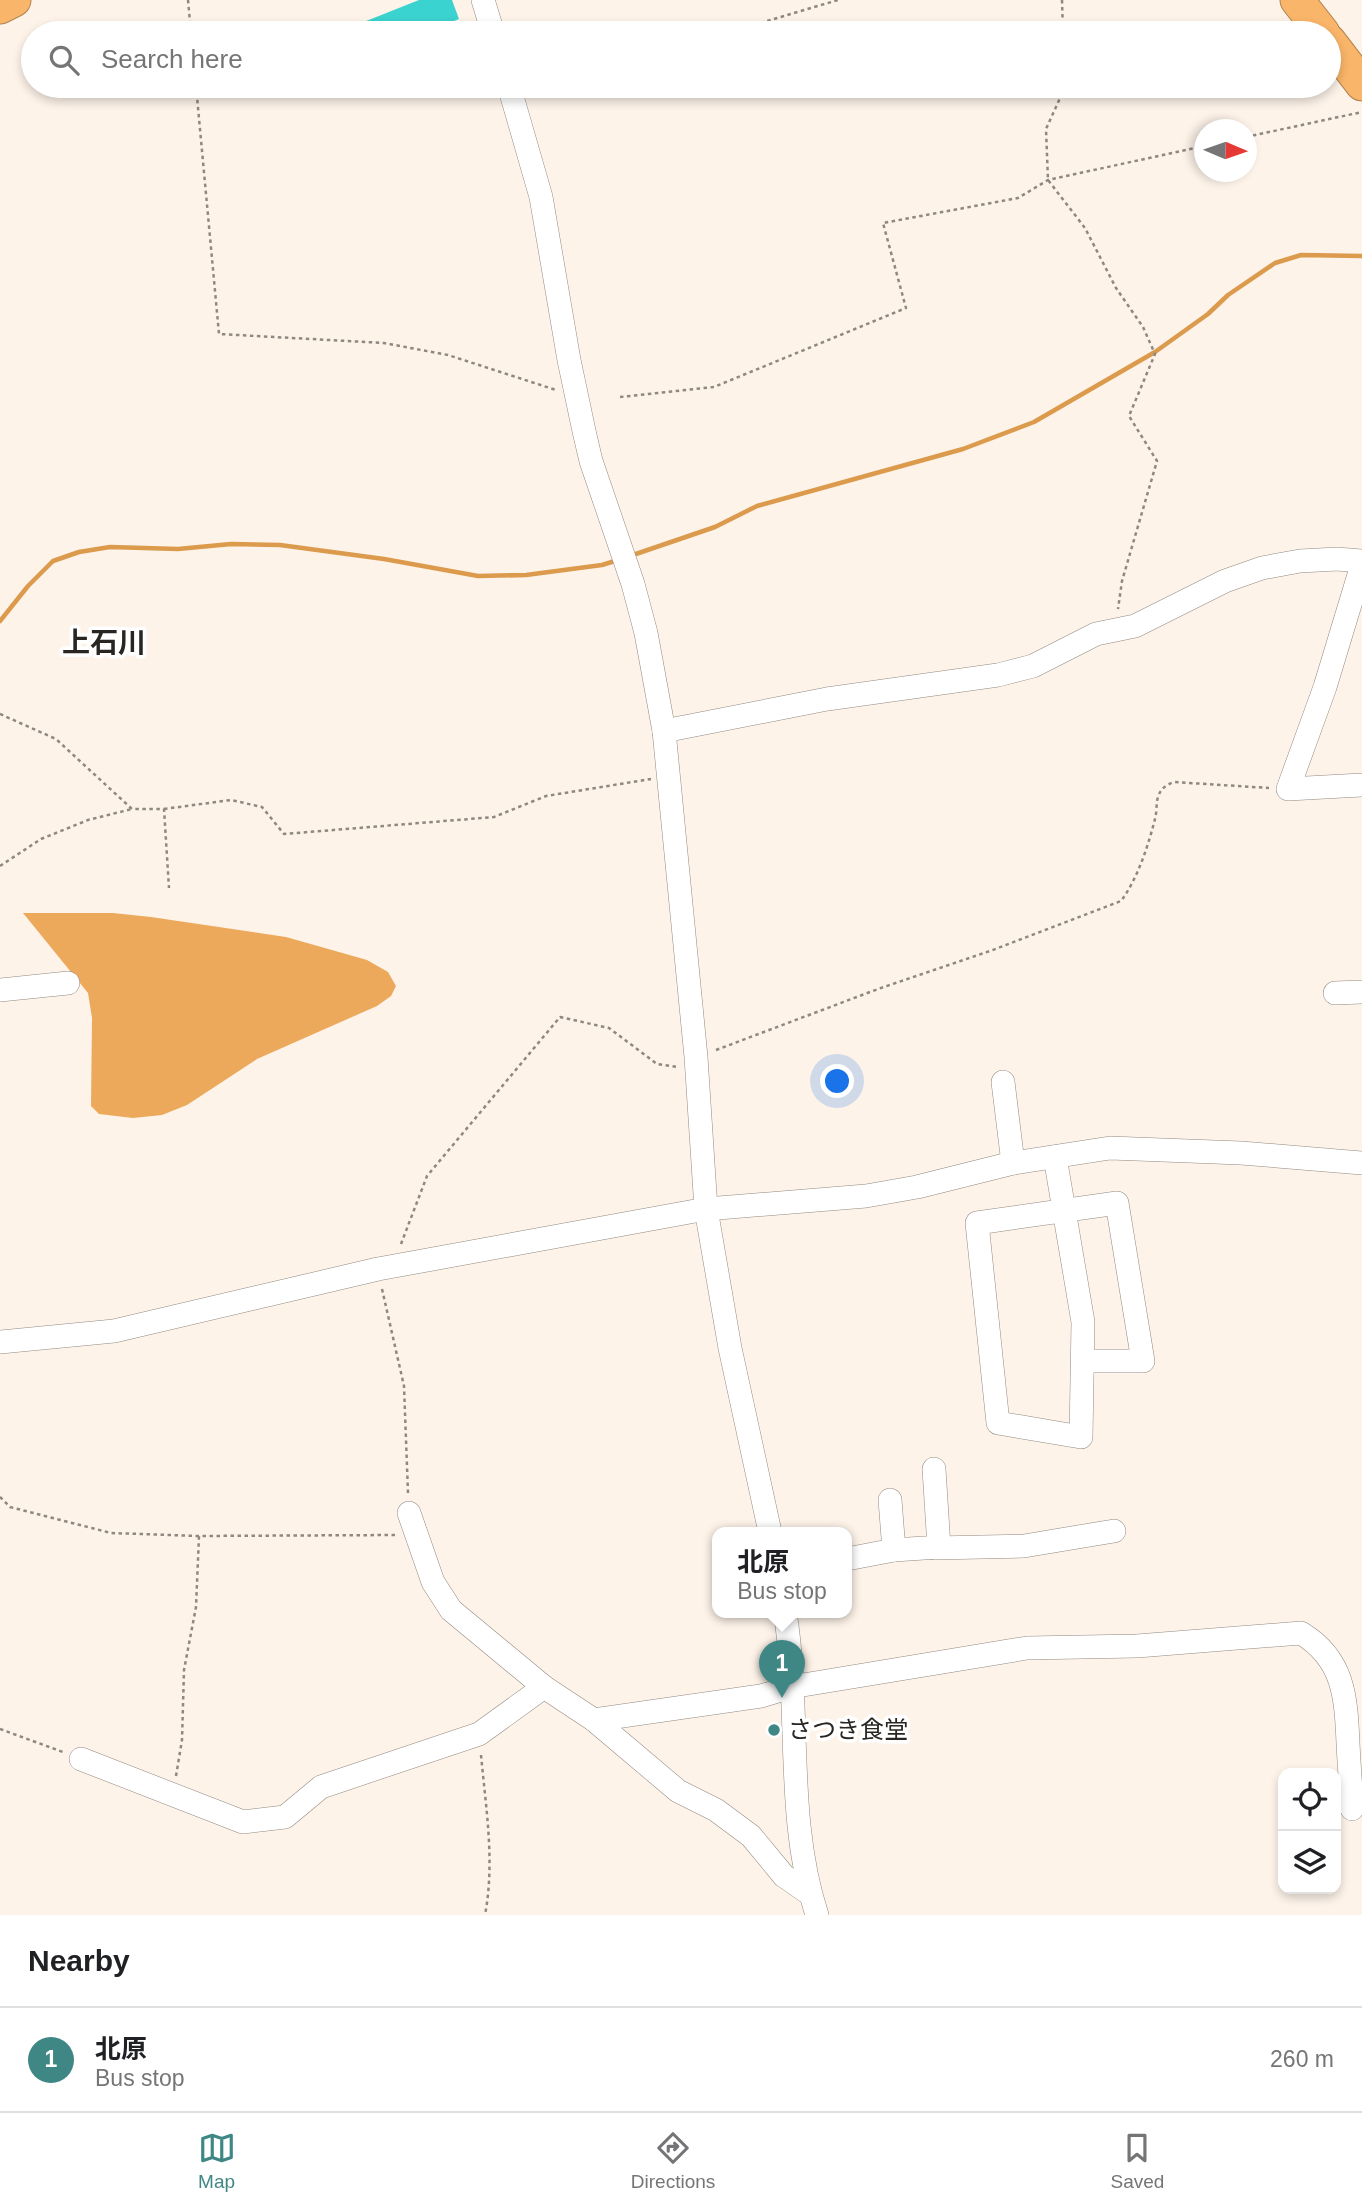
<!DOCTYPE html>
<meta charset="utf-8">
<style>
:root{--surface:#fff;--page:#f6f6f6;--text:#202124;--muted:#757577;--line:#e0e0e0;--accent:#3f8785}
body{margin:0;font-family:Arial,"Noto Sans JP",sans-serif;background:var(--page);color:var(--text)}
.controls{position:absolute;right:21px;bottom:21px;display:grid;overflow:hidden;border-radius:14px;box-shadow:0 4px 10px #0003}
.controls button{width:63px;height:63px;display:grid;place-items:center;padding:0;border:0;border-bottom:2px solid var(--line);background:var(--surface);color:var(--text);font:35px sans-serif}
.compass{position:absolute;left:1194px;top:119px;width:63px;height:63px;border-radius:50%;background:var(--surface);box-shadow:0 4px 10px #0003;rotate:92deg}
.you{position:absolute;left:838px;top:1082px;width:24px;height:24px;margin:-18px;border:5px solid #fff;border-radius:50%;background:#1a73e8;box-shadow:0 0 0 10px #1a73e833}
.badge{display:grid;place-items:center;width:46px;height:46px;border-radius:50%;background:var(--accent);color:#fff;font-size:23px;font-weight:700}
.pin{position:absolute;translate:-50% -58px;filter:drop-shadow(0 2px 4px #0008)}
.pin::after{content:'';position:absolute;top:37px;width:24px;height:21px;background:inherit;clip-path:polygon(0 0,100% 0,50% 100%)}
.popup{position:absolute;left:712px;top:1527px;width:140px;height:91px;box-sizing:border-box;display:grid;place-content:center;border-radius:14px;background:var(--surface);filter:drop-shadow(0 2px 5px #0005);font-size:23px;white-space:nowrap;color:var(--muted)}
.popup b{font-size:26px;color:var(--text)}
.popup::after{content:'';position:absolute;left:50%;top:100%;margin-left:-14px;border:14px solid transparent;border-top-color:var(--surface)}
.list{margin:0;padding:0;list-style:none}
h2{display:flex;justify-content:space-between;align-items:center;height:91px;margin:0;padding:0 28px;font-size:30px}
h2 small{font-size:23px;font-weight:400;color:var(--muted)}
.list li{display:grid;grid-template-columns:46px 1fr auto;gap:21px;align-items:center;box-sizing:border-box;height:105px;padding:0 28px;border-top:2px solid var(--line)}
.list b{display:block;font-size:26px;white-space:nowrap}
.list p{margin:0;font-size:23px;white-space:nowrap;color:var(--muted)}
.list em{font-size:23px;font-style:normal;color:var(--muted)}
.icon{flex:none;width:38px;height:38px;fill:none;stroke:currentColor;stroke-width:2;stroke-linecap:round;stroke-linejoin:round}
.map{position:relative;flex:none;width:1362px;height:1915px;overflow:hidden}
.search{position:absolute;background:var(--surface);box-shadow:0 4px 10px #0003;left:21px;right:21px;top:21px;height:77px;display:flex;align-items:center;gap:18px;box-sizing:border-box;padding:0 24px;border-radius:38px;color:var(--muted);font-size:26px}
.sheet{height:196px;background:var(--surface)}
nav{display:flex;justify-content:space-around;align-items:center;box-sizing:border-box;height:98px;border-top:2px solid var(--line);background:var(--surface);font-size:19px;color:var(--muted)}
nav a{display:grid;justify-items:center;gap:4px}
nav .on{color:var(--accent)}
.map>svg:first-child{display:block}
.forest{fill:#eca95c}
.lines{fill:none;stroke-linecap:round;stroke-linejoin:round}
.stream{stroke:#dc9a4d;stroke-width:4.5}
.building{fill:#3bd3cf}
.minor-casing{stroke:#928980;stroke-width:24}
.highway-casing{stroke:#b08350;stroke-width:35}
.path{stroke:#8e8881;stroke-width:2.5;stroke-dasharray:3.5 3.5;stroke-linecap:butt}
.minor{stroke:#fff;stroke-width:23}
.highway{stroke:#f9b569;stroke-width:33}
.poi-dot{fill:#3f8785;stroke:#fff;stroke-width:2.5}
.labels{text-anchor:middle;stroke-width:7;stroke-linejoin:round;paint-order:stroke}
.poi-label{font-size:24px;fill:#292622;stroke:#fff;text-anchor:start}
.quarter-label{font-size:28px;font-weight:bold;fill:#292622;stroke:#fff}
</style>
<div class="map">
<svg width="1362" height="1915" viewBox="0 0 1362 1915">
<rect width="100%" height="100%" fill="#fdf3e9"/>
<polygon class="forest" points="23,913 113,913 151,917 286,937 367,960 388,972 396,986 391,996 377,1006 257,1059 187,1105 162,1115 133,1118 99,1114 91,1106 92,1018 88,993"/>
<g class="lines">
<g class="stream">
<polyline points="630,556 715,527 757,506 963,449 1034,422 1155,352 1208,314 1228,295 1275,263 1301,255 1362,256"/>
<polyline points="0,621 28,586 53,561 79,552 110,547 178,549 231,544 280,545 384,559 478,576 526,575 602,565 618,560"/>
</g>
</g>
<polygon class="building" points="419,0 452,0 459,19 423,33 336,33"/>
<g class="lines">
<defs>
<g id="minor">
<polyline points="483,0 493,33"/>
<polyline points="509,86 541,197 569,360 584,431 591,461 633,584 646,633 664,731 696,1057 706,1209 730,1348 770,1532"/>
<polyline points="1362,565 1325,687 1288,789 1362,785"/>
<polyline points="664,731 827,699 998,675 1033,666 1096,634 1135,626 1225,581 1262,568 1300,561 1337,559 1362,561"/>
<polyline points="0,990 68,983"/>
<polyline points="1335,993 1362,992"/>
<polyline points="1003,1082 1013,1163"/>
<polyline points="1055,1157 1083,1322 1081,1437 998,1423 977,1223 1117,1203 1143,1361 1083,1361"/>
<polyline points="0,1342 114,1331 378,1269 706,1209 866,1196 917,1187 1013,1163 1110,1148 1241,1153 1362,1163"/>
<polyline points="890,1500 894,1550"/>
<polyline points="409,1513 433,1582 451,1610 544,1687 594,1720 678,1791 716,1810 751,1836 784,1876 810,1894"/>
<polyline points="935,1548 1024,1546 1114,1531"/>
<polyline points="847,1559 894,1550 939,1547 934,1469"/>
<path d="M 785,1612 C 801,1712 785,1818 817,1915"/>
<path d="M 594,1720 L 761,1696 L 791,1687 L 1027,1648 L 1137,1646 L 1301,1633 C 1344,1659 1346,1697 1348,1743 C 1349,1765 1351,1787 1352,1809"/>
<polyline points="81,1759 243,1822 285,1817 321,1787 479,1734 544,1687"/>
</g>
<g id="highway">
<polyline points="1297,0 1323,33"/>
<polyline points="0,7 14,0"/>
<polyline points="1329,41 1362,84"/>
</g>
</defs>
<use href="#minor" class="minor-casing"/>
<use href="#highway" class="highway-casing"/>
<g class="path">
<polyline points="188,0 191,33"/>
<polyline points="1062,0 1063,33"/>
<polyline points="727,33 838,0"/>
<polyline points="196,86 219,334 384,343 448,355 556,390"/>
<polyline points="1061,86 1061,96 1046,129 1048,180 1085,228 1116,288 1143,327 1155,354 1129,416 1157,461 1122,581 1118,609"/>
<polyline points="1246,137 1362,112"/>
<polyline points="620,397 714,387 906,308 883,223 1018,198 1048,180 1204,146"/>
<polyline points="0,714 56,739 132,809 164,809 169,888"/>
<polyline points="164,809 231,800 262,807 284,834 494,817 546,796 651,779"/>
<polyline points="0,866 41,839 88,820 132,809"/>
<path d="M 716,1050 L 878,989 L 990,951 L 1121,901 C 1138,878 1148,846 1155,819 C 1157,812 1156,803 1158,797 C 1161,788 1166,785 1174,782 L 1269,788"/>
<polyline points="401,1244 427,1176 560,1017 609,1028 657,1064 677,1067"/>
<polyline points="382,1289 404,1386 408,1493"/>
<polyline points="0,1497 10,1507 111,1533 199,1536 395,1535"/>
<polyline points="0,1729 63,1752"/>
<path d="M 481,1755 C 486,1809 495,1862 485,1915"/>
<polyline points="176,1776 182,1740 184,1670 196,1607 199,1536"/>
</g>
<use href="#minor" class="minor"/>
<use href="#highway" class="highway"/>
</g>
<circle class="poi-dot" cx="774" cy="1730" r="7"/>
<g class="labels">
<g class="poi-label">
<text x="788" y="1738">さつき食堂</text>
</g>
<g class="quarter-label">
<text x="104" y="652">上石川</text>
</g>
</g>
</svg>
<div class="controls">
<button><svg class="icon" aria-label="locate" viewBox="0 0 24 24"><circle cx="12" cy="12" r="6"/><path d="M12 2v4M12 18v4M2 12h4M18 12h4"/></svg></button>
<button><svg class="icon" aria-label="layers" viewBox="0 0 24 24"><path d="M12 4l9 5-9 5-9-5zM3 14l9 5 9-5"/></svg></button>
</div>
<svg class="compass" viewBox="-18 -18 36 36"><path d="M0-13l5 13h-10z" fill="#e53935"/><path d="M0 13l5-13h-10z" fill="#757577"/></svg>
<div class="you"></div>
<div class="pin badge" style="left:782px;top:1698px">1</div>
<div class="popup"><b>北原</b>Bus stop</div>
<div class="search"><svg class="icon" aria-label="search" viewBox="0 0 24 24"><circle cx="10" cy="10" r="6"/><path d="M15 15l6 6"/></svg>Search here</div>
</div>
<section class="sheet">
<h2>Nearby<small></small></h2>
<ul class="list">
<li><span class="badge">1</span><div><b>北原</b><p>Bus stop</p></div><em>260 m</em></li>
</ul>
</section>
<nav>
<a class="on"><svg class="icon" aria-label="map" viewBox="0 0 24 24"><path d="M3 6l6-2 6 2 6-2v14l-6 2-6-2-6 2zM9 4v14M15 6v14"/></svg>Map</a>
<a><svg class="icon" aria-label="directions" viewBox="0 0 24 24"><path d="M12 3l9 9-9 9-9-9zM9 14v-3h6M13 9l2 2-2 2"/></svg>Directions</a>
<a><svg class="icon" aria-label="saved" viewBox="0 0 24 24"><path d="M7 4h10v16l-5-4-5 4z"/></svg>Saved</a>
</nav>
